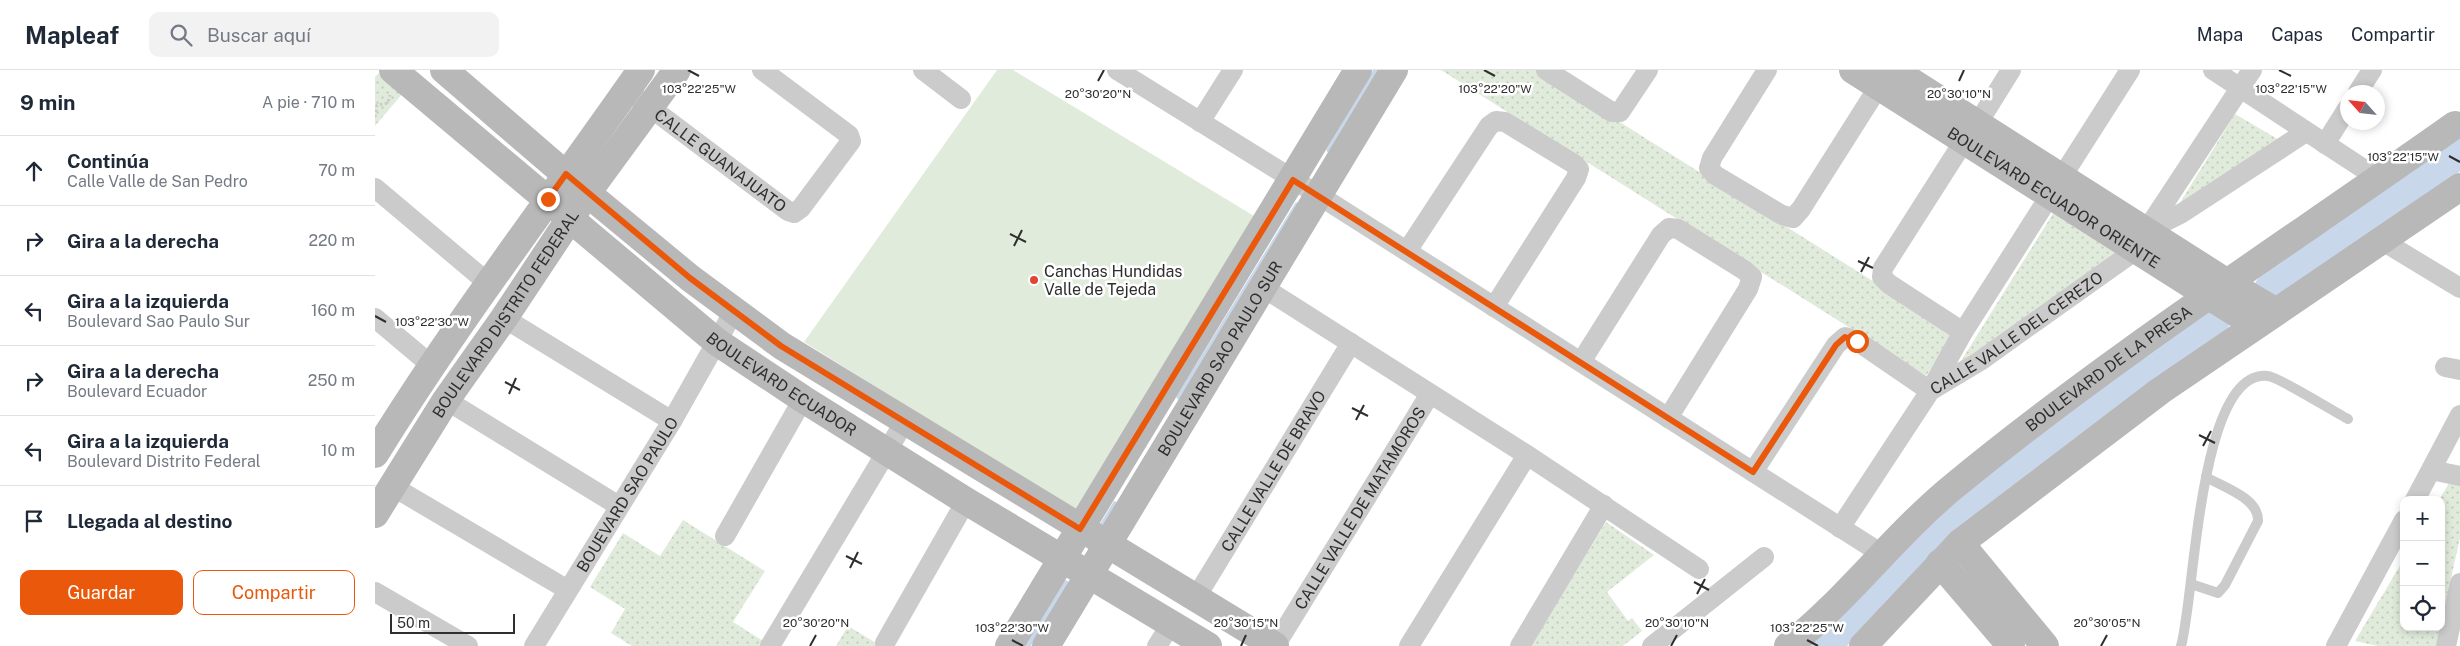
<!DOCTYPE html>
<html lang="es">
<meta charset="utf-8">
<style>
:root{--surface:#fff;--page:#f2f2f3;--text:#1f2937;--muted:#747a83;--line:#e0e1e3;--accent:#ea580c}
body{margin:0;font-family:"Public Sans",sans-serif;background:var(--page);color:var(--text)}
.controls{position:absolute;right:15px;bottom:15px;display:grid;overflow:hidden;border-radius:10px;box-shadow:0 2px 8px #0003}
.controls button{width:45px;height:45px;display:grid;place-items:center;padding:0;border:0;border-bottom:1px solid var(--line);background:var(--surface);color:var(--text);font:25px sans-serif}
.compass{position:absolute;left:1965px;top:15px;width:45px;height:45px;border-radius:50%;background:var(--surface);box-shadow:0 2px 8px #0003;rotate:297deg}
.scale{position:absolute;left:15px;bottom:12px;width:125px;box-sizing:border-box;padding-left:5px;border:2px solid #2e2e2e;border-top:0;font-size:14px;line-height:18px;white-space:nowrap;color:#2e2e2e;-webkit-text-stroke:4px #fff;paint-order:stroke}
.stop{position:absolute;width:15px;height:15px;margin:-11px;border:4px solid #ea580c;border-radius:50%;background:#fff}
.stop.end{background:#ea580c;border-color:#fff;box-shadow:0 1px 5px #0008}
.list{margin:0;padding:0;list-style:none}
h2{display:flex;justify-content:space-between;align-items:center;height:65px;margin:0;padding:0 20px;font-size:21px}
h2 small{font-size:16px;font-weight:400;color:var(--muted)}
.list li{display:grid;grid-template-columns:32px 1fr auto;gap:15px;align-items:center;box-sizing:border-box;height:70px;padding:0 20px;border-top:1px solid var(--line)}
.list b{display:block;font-size:19px;white-space:nowrap}
.list p{margin:0;font-size:16px;white-space:nowrap;color:var(--muted)}
.list em{font-size:16px;font-style:normal;color:var(--muted)}
.actions{display:flex;gap:10px;padding:15px 20px}
.actions a{flex:1;padding:11px 0;border:1px solid var(--accent);border-radius:10px;text-align:center;font-size:18px;color:var(--accent)}
.actions .main{background:var(--accent);color:#fff}
.icon{flex:none;width:28px;height:28px;fill:none;stroke:currentColor;stroke-width:2;stroke-linecap:round;stroke-linejoin:round}
.map{position:relative;flex:none;width:2085px;height:576px;overflow:hidden}
header{display:flex;align-items:center;gap:30px;box-sizing:border-box;height:70px;padding:0 25px;background:var(--surface);border-bottom:1px solid var(--line)}
header strong{font-size:24px}
nav{display:flex;gap:28px;margin-inline-start:auto;font-size:18px}
.search{width:350px;height:45px;background:var(--page);display:flex;align-items:center;gap:12px;box-sizing:border-box;padding:0 18px;border-radius:10px;color:var(--muted);font-size:19px}
main{display:flex}
aside{flex:1;background:var(--surface)}
.map>svg:first-child{display:block}
.grass{fill:url(#grass-dots)}
.pitch{fill:#e1ebdc}
.lines{fill:none;stroke-linecap:round;stroke-linejoin:round}
.stream{stroke:#c8d8ea;stroke-width:5}
.river{stroke:#c8d8ea;stroke-width:30}
.path{stroke:#cbcbcb;stroke-width:3;stroke-dasharray:2.5 2.5;stroke-linecap:butt}
.lane{stroke:#cbcbcb;stroke-width:10}
.street{stroke:#cbcbcb;stroke-width:20}
.secondary{stroke:#b8b8b8;stroke-width:28}
.route{stroke:#ea580c;stroke-width:6}
.ticks{fill:none;stroke:#2e2e2e;stroke-width:2}
.poi-dot{fill:#de4536;stroke:#fff;stroke-width:2}
.labels{text-anchor:middle;stroke-width:5;stroke-linejoin:round;paint-order:stroke}
.street-label{font-size:16px;fill:#2e2e2e;stroke:#fff}
.poi-label{font-size:16px;fill:#2e2e2e;stroke:#fff;text-anchor:start}
.ticks-label{font-size:12px;text-anchor:middle;fill:#2e2e2e;stroke:#fff;stroke-width:5;stroke-linejoin:round;paint-order:stroke}
</style>
<header>
<strong>Mapleaf</strong>
<div class="search"><svg class="icon" aria-label="search" viewBox="0 0 24 24"><circle cx="10" cy="10" r="6"/><path d="M15 15l6 6"/></svg>Buscar aquí</div>
<nav><a>Mapa</a><a>Capas</a><a>Compartir</a></nav>
</header>
<main>
<aside>
<h2>9 min<small>A pie · 710 m</small></h2>
<ul class="list">
<li><svg class="icon" aria-label="ahead" viewBox="0 0 24 24"><path d="M12 20V5M6 11l6-6 6 6"/></svg><div><b>Continúa</b><p>Calle Valle de San Pedro</p></div><em>70 m</em></li>
<li><svg class="icon" aria-label="right" viewBox="0 0 24 24"><path d="M7 20v-9h11M14 6l5 5-5 5"/></svg><div><b>Gira a la derecha</b></div><em>220 m</em></li>
<li><svg class="icon" aria-label="left" viewBox="0 0 24 24"><path d="M17 20v-9H6M10 6l-5 5 5 5"/></svg><div><b>Gira a la izquierda</b><p>Boulevard Sao Paulo Sur</p></div><em>160 m</em></li>
<li><svg class="icon" aria-label="right" viewBox="0 0 24 24"><path d="M7 20v-9h11M14 6l5 5-5 5"/></svg><div><b>Gira a la derecha</b><p>Boulevard Ecuador</p></div><em>250 m</em></li>
<li><svg class="icon" aria-label="left" viewBox="0 0 24 24"><path d="M17 20v-9H6M10 6l-5 5 5 5"/></svg><div><b>Gira a la izquierda</b><p>Boulevard Distrito Federal</p></div><em>10 m</em></li>
<li><svg class="icon" aria-label="arrive" viewBox="0 0 24 24"><path d="M6 21V4h12l-3 4 3 4H6"/></svg><div><b>Llegada al destino</b></div></li>
</ul>
<div class="actions"><a class="main">Guardar</a><a>Compartir</a></div>
</aside>
<div class="map">
<svg width="2085" height="576" viewBox="0 0 2085 576">
<defs>
<pattern id="grass-dots" width="8" height="8" patternUnits="userSpaceOnUse" patternTransform="scale(1.25)"><rect width="8" height="8" fill="#e1ebdc"/><path d="M2 2h.1M6 6h.1" fill="none" stroke="#c1cabd" stroke-width="1.8" stroke-linecap="round"/></pattern>
</defs>
<rect width="100%" height="100%" fill="#fff"/>
<g class="grass">
<polygon points="1066,0 1162,0 1579,262 1551,306"/>
<polygon points="4,3 28,23 0,56 0,7"/>
<polygon points="1860,44 1906,71 1803,136"/>
<polygon points="1679,142 1742,183 1581,299"/>
<polygon points="2074,413 2085,416 2085,468 2066,553 2066,430 2064,430"/>
<polygon points="308,450 390,501 358,552 390,572 387,576 257,576 236,563 250,539 215,517 248,463 285,486"/>
<polygon points="1231,452 1279,485 1232,522 1253,551 1257,548 1267,561 1248,576 1155,576"/>
<polygon points="2029,489 2029,557 2065,557 2061,576 2003,576 1980,571"/>
<polygon points="473,556 506,576 461,576"/>
</g>
<polygon class="pitch" points="622,0 638,0 884,149 702,442 429,272"/>
<g class="lines">
<g class="stream">
<polyline points="954,80 1001,0"/>
<polyline points="804,327 922,135"/>
<polyline points="728,454 740,434"/>
<polyline points="653,576 691,513"/>
</g>
<g class="river">
<polyline points="1894,219 2085,83"/>
<polyline points="1450,576 1482,546 1564,462 1665,382 1839,254"/>
</g>
<polyline class="path" points="0,47 2,35 13,33 15,25"/>
<g class="lane">
<path d="M 1816,514 L 1843,523 L 1850,515 L 1883,451 C 1884,428 1848,417 1831,407"/>
<path d="M 1806,576 C 1820,529 1823,298 1893,306 C 1904,307 1959,342 1973,349"/>
</g>
<g class="street">
<polyline points="548,0 586,29"/>
<polyline points="742,0 945,126 1507,484"/>
<polyline points="1171,0 1237,42 1245,42 1273,0"/>
<polyline points="1392,0 1337,88 1334,98 1340,105 1407,145 1418,148 1426,139 1511,5"/>
<polyline points="1838,0 2004,109"/>
<polyline points="1983,22 1997,0"/>
<path id="s1" d="M 264,29 L 413,141 L 419,143 L 426,138 L 476,71 L 474,65 L 387,0"/>
<polyline points="825,52 858,0"/>
<polyline points="1603,53 1636,0"/>
<polyline points="1950,74 1972,39"/>
<polyline points="0,118 113,213"/>
<polyline points="1773,160 1807,143 1931,62"/>
<polyline points="1771,161 1877,0"/>
<polyline points="2006,170 2085,218"/>
<polyline points="1032,181 1114,56 1121,51 1130,52 1199,94 1204,99 1201,108 1119,237"/>
<polyline points="889,218 1152,385 1324,499"/>
<polyline points="0,248 56,295"/>
<polyline points="129,248 297,351"/>
<polyline points="1588,262 1514,214 1507,207 1508,198 1589,71"/>
<polyline points="1206,292 1286,165 1294,158 1303,159 1369,200 1377,207 1373,219 1293,348"/>
<polyline points="2070,297 2085,300"/>
<polyline points="71,330 244,436"/>
<polyline points="2056,400 2085,406"/>
<polyline points="1378,402 1461,275 1470,267 1482,271 1555,321 1588,262 1755,0"/>
<polyline points="17,416 193,520"/>
<polyline points="2040,430 2085,345"/>
<path id="s2" d="M 1465,458 L 1555,321 L 1605,291 L 1761,180"/>
<polyline points="350,466 428,329"/>
<polyline points="0,522 93,576"/>
<path id="s3" d="M 820,529 L 976,273"/>
<polyline points="510,573 591,431"/>
<path id="s4" d="M 159,576 L 297,351 L 359,241"/>
<polyline points="395,576 530,351"/>
<polyline points="782,576 796,554"/>
<path id="s5" d="M 900,576 L 1055,324"/>
<polyline points="1034,576 1152,385"/>
<polyline points="1145,576 1229,435"/>
<polyline points="1277,576 1389,487"/>
<polyline points="1961,576 2029,450"/>
<polyline points="2071,576 2085,513"/>
</g>
<g class="secondary">
<path id="s6" d="M 18,0 L 342,272 L 428,329 L 591,431 L 833,576"/>
<polyline points="69,0 212,123 315,208 407,276 900,576"/>
<path id="s7" d="M 1478,0 L 1880,255"/>
<polyline points="1518,0 1851,212 1900,241"/>
<path d="M 0,384 C 82,251 177,128 266,0"/>
<path id="s8" d="M 0,444 L 71,330 L 129,248 L 212,123 L 302,0"/>
<polyline points="1585,473 1670,576"/>
<polyline points="1565,493 1636,576"/>
<polyline points="634,576 983,0"/>
<path id="s9" d="M 671,576 L 1019,0"/>
<path id="s10" d="M 1413,576 C 1473,529 1519,465 1579,416 C 1738,285 1912,174 2080,55"/>
<polyline points="1488,576 1585,473 1785,321 2085,117"/>
</g>
</g>
<g class="lines">
<polyline class="route" points="173,129 191,104 315,208 406,276 705,459 918,110 1378,402 1461,275 1470,267 1482,271"/>
</g>
<path class="ticks" d="M 313,0 L 324,6M 1109,0 L 1120,6M 1904,0 L 1916,6M 723,11 L 729,0M 1584,11 L 1589,0M 2074,86 L 2085,92M 635,164 L 651,172M 639,176 L 647,160M 1483,191 L 1498,198M 1486,202 L 1494,187M 0,246 L 11,252M 130,312 L 145,320M 134,324 L 141,308M 977,338 L 993,346M 981,350 L 989,335M 1824,365 L 1840,373M 1828,376 L 1836,361M 471,486 L 487,494M 475,498 L 483,482M 1319,512 L 1334,520M 1322,524 L 1330,509M 637,570 L 648,576M 1432,570 L 1443,576M 435,576 L 441,565M 866,576 L 871,565M 1296,576 L 1302,565M 1726,576 L 1732,565"/>
<circle class="poi-dot" cx="659" cy="210" r="5"/>
<g class="labels">
<g class="street-label">
<text dy="6" stroke="none"><textPath href="#s1" startOffset="102">CALLE GUANAJUATO</textPath></text>
<text dy="6" stroke="none"><textPath href="#s7" startOffset="238">BOULEVARD ECUADOR ORIENTE</textPath></text>
<text dy="6" stroke="none"><textPath href="#s8" startOffset="239">BOULEVARD DISTRITO FEDERAL</textPath></text>
<text dy="6" stroke="none"><textPath href="#s2" startOffset="268">CALLE VALLE DEL CEREZO</textPath></text>
<text dy="6" stroke="none"><textPath href="#s9" startOffset="336">BOULEVARD SAO PAULO SUR</textPath></text>
<text dy="6" stroke="none"><textPath href="#s10" startOffset="425">BOULEVARD DE LA PRESA</textPath></text>
<text dy="6" stroke="none"><textPath href="#s6" startOffset="500">BOULEVARD ECUADOR</textPath></text>
<text dy="6" stroke="none"><textPath href="#s3" startOffset="150">CALLE VALLE DE BRAVO</textPath></text>
<text dy="6" stroke="none"><textPath href="#s4" startOffset="178">BOUEVARD SAO PAULO</textPath></text>
<text dy="6" stroke="none"><textPath href="#s5" startOffset="162">CALLE VALLE DE MATAMOROS</textPath></text>
</g>
<g class="poi-label">
<text x="669" y="207">Canchas Hundidas<tspan x="669" dy="18">Valle de Tejeda</tspan></text>
</g>
</g>
<g class="ticks-label">
<text x="1120" y="23">103°22'20"W</text>
<text x="1916" y="23">103°22'15"W</text>
<text x="324" y="23">103°22'25"W</text>
<text x="723" y="28">20°30'20"N</text>
<text x="1584" y="28">20°30'10"N</text>
<text x="2028" y="91">103°22'15"W</text>
<text x="57" y="256">103°22'30"W</text>
<text x="441" y="557">20°30'20"N</text>
<text x="871" y="557">20°30'15"N</text>
<text x="1302" y="557">20°30'10"N</text>
<text x="1732" y="557">20°30'05"N</text>
<text x="637" y="562">103°22'30"W</text>
<text x="1432" y="562">103°22'25"W</text>
</g>
</svg>
<div class="controls">
<button>+</button>
<button>−</button>
<button><svg class="icon" aria-label="locate" viewBox="0 0 24 24"><circle cx="12" cy="12" r="6"/><path d="M12 2v4M12 18v4M2 12h4M18 12h4"/></svg></button>
</div>
<svg class="compass" viewBox="-18 -18 36 36"><path d="M0-13l5 13h-10z" fill="#e53935"/><path d="M0 13l5-13h-10z" fill="#747a83"/></svg>
<div class="scale">50 m</div>
<div class="stop" style="left:1482px;top:271px"></div>
<div class="stop end" style="left:173px;top:129px"></div>
</div>
</main>
